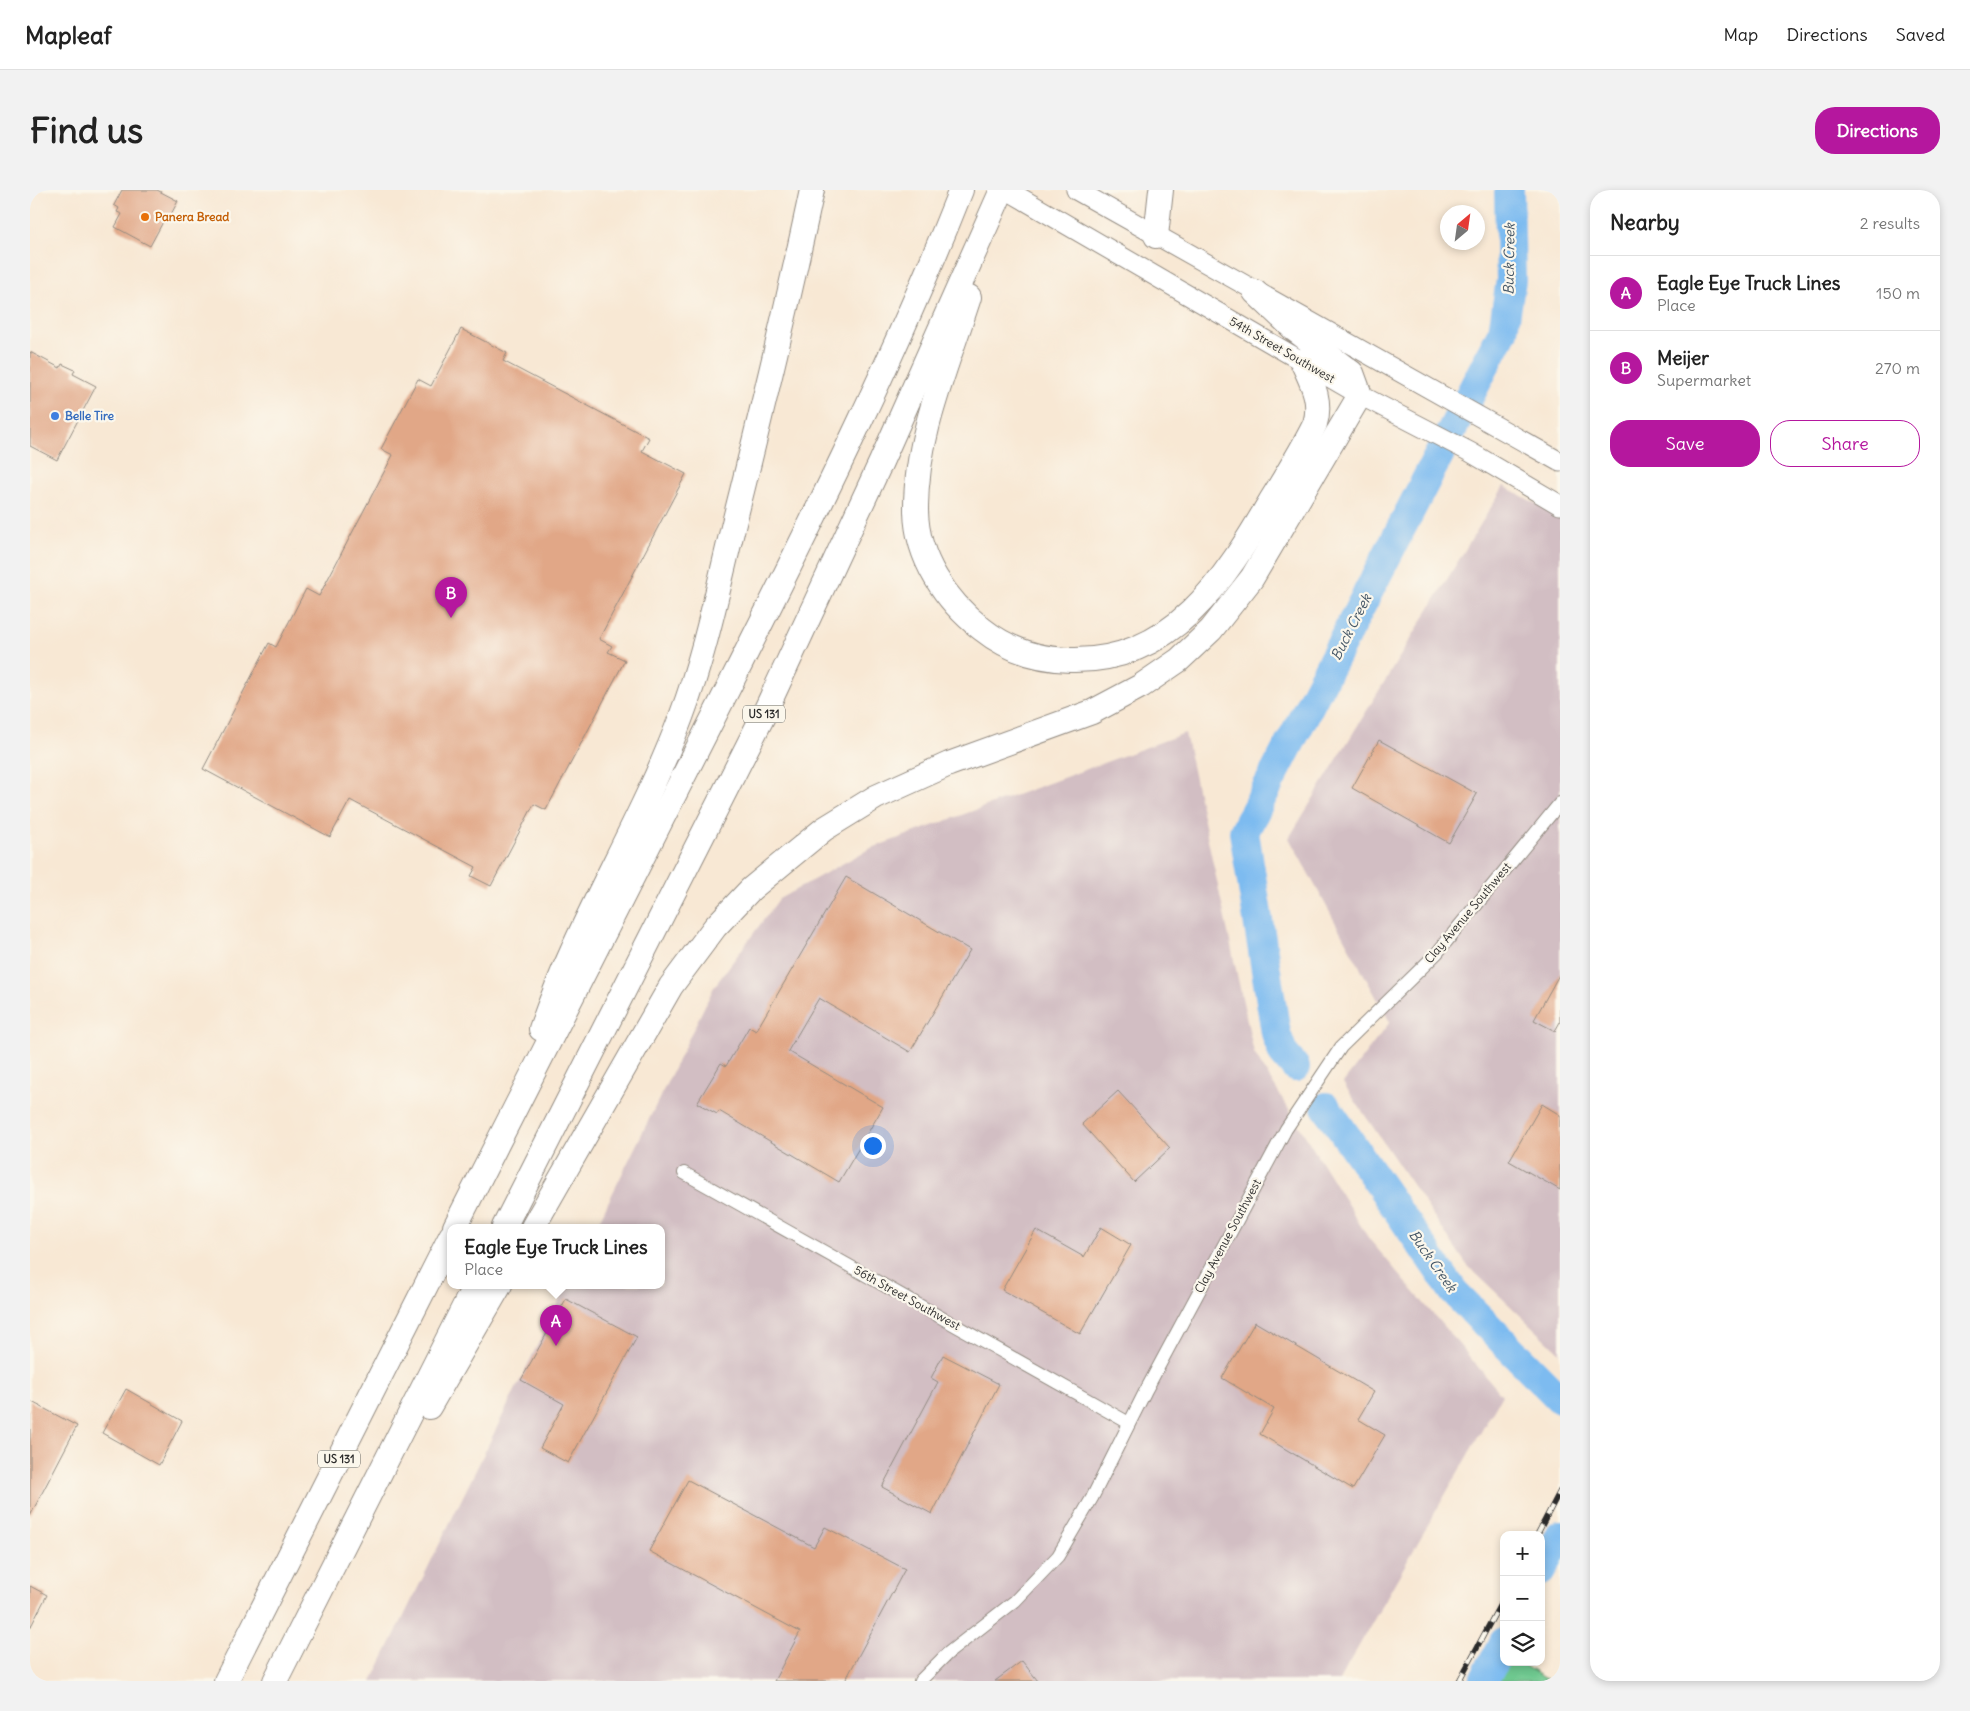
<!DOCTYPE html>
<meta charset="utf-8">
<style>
:root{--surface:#fff;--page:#f2f2f2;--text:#222;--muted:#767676;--line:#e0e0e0;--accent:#b5179e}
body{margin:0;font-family:Delius,sans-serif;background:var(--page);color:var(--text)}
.controls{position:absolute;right:15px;bottom:15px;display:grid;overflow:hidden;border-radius:10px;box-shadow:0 2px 8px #0003}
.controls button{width:45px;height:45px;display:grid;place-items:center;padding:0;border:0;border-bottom:1px solid var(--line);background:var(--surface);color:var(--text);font:25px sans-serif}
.compass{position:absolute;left:1410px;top:15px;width:45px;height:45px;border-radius:50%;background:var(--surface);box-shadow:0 2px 8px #0003;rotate:29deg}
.you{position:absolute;left:842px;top:955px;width:18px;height:18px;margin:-12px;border:4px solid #fff;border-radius:50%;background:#1a73e8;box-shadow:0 0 0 8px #1a73e833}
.badge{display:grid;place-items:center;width:32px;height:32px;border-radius:50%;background:var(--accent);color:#fff;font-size:16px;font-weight:700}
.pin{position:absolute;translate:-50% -41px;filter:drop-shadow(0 1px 2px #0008)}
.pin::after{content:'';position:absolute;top:26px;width:18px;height:15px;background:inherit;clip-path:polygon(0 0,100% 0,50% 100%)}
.popup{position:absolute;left:417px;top:1034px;width:218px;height:65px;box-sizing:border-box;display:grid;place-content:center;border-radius:10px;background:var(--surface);filter:drop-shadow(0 1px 4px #0005);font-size:16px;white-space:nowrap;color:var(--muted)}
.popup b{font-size:19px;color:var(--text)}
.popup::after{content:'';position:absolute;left:50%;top:100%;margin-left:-10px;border:10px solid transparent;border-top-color:var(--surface)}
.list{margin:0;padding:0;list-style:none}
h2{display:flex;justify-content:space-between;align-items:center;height:65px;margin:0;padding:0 20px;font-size:21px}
h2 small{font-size:16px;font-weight:400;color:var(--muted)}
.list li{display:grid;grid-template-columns:32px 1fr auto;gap:15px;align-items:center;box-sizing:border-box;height:75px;padding:0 20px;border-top:1px solid var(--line)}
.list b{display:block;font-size:19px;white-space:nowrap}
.list p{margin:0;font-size:16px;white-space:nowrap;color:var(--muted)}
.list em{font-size:16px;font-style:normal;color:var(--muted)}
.actions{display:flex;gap:10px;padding:15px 20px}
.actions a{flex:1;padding:11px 0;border:1px solid var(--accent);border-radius:20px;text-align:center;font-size:18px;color:var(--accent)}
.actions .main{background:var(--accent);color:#fff}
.icon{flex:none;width:28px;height:28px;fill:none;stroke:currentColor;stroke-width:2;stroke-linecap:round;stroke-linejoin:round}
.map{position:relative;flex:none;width:1530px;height:1491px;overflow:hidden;border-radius:20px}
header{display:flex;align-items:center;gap:30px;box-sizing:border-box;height:70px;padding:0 25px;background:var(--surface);border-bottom:1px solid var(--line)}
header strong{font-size:24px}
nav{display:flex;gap:28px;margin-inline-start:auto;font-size:18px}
.intro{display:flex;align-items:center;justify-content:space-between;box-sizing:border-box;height:120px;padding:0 30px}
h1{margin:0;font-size:35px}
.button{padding:12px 22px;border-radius:20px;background:var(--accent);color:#fff;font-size:18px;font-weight:700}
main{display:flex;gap:30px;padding:0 30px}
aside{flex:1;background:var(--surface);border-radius:20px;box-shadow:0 2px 8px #0003}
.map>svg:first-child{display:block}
.industrial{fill:#d2bec3}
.green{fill:#6ec88f;stroke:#4c7a5d}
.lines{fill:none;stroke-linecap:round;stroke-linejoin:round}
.river{stroke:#7dbbf0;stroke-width:30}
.building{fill:#e1a787}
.minor-casing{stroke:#928a80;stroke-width:14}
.secondary-casing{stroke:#928a80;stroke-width:21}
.motorway-casing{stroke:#928a80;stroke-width:26}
.minor{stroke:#fff;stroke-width:12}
.secondary{stroke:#fff;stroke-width:19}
.motorway{stroke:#fff;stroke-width:24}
.rail-casing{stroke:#2b2b2b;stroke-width:5.5}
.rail{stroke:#fbf7ec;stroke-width:4;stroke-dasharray:11;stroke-linecap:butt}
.food-dot{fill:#e8710a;stroke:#fbf7ec;stroke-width:2}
.shop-dot{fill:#3f7fe0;stroke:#fbf7ec;stroke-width:2}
.labels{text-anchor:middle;stroke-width:4.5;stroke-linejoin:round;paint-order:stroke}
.shield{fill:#fbf7ec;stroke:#696865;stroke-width:1}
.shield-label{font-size:11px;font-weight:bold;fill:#2b2b2b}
.food-label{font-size:12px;font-weight:bold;fill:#c56008;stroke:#fbf7ec;text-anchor:start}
.street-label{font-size:12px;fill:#2b2b2b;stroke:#fbf7ec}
.shop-label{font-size:12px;font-weight:bold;fill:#366cbe;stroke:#fbf7ec;text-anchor:start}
.water-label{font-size:14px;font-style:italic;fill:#445666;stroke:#fbf7ec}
</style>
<header>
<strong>Mapleaf</strong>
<nav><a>Map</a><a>Directions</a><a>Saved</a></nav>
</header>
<div class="intro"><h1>Find us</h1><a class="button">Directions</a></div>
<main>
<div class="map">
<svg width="1530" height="1491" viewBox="0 0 1530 1491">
<rect width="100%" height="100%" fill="#fbf7ec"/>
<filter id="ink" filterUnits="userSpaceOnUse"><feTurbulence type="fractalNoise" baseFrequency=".02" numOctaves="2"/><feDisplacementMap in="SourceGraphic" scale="10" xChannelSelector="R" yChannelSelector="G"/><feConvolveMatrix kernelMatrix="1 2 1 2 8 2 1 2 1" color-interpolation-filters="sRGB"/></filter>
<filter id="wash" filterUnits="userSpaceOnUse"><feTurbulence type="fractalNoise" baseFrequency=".0096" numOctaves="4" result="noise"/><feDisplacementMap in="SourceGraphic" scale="20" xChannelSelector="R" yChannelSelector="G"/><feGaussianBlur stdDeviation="1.12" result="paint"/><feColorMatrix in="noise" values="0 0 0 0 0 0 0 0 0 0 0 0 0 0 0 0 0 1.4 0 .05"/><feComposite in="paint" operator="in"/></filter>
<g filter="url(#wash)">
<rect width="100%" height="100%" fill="#f8e8d4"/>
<g class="industrial">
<polygon points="1474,296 1530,327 1530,1163 1437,1075 1313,893 1360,832 1259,648"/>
<polygon points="1155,543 1224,863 1339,1049 1472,1205 1309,1491 342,1491 537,1095 631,1095 631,1037 566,1037 684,797 749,709 839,659"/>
</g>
<polygon class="green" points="1471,1463 1474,1464 1474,1472 1488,1472 1520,1491 1456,1491"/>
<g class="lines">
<g class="river">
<polyline points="1265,877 1253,863 1246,843 1214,642 1473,141 1481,90 1479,0"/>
<polyline points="1296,917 1424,1102 1530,1209"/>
<polyline points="1511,1381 1530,1345"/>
<polyline points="1453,1491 1474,1452"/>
</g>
</g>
<g id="blocks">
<g class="building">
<polygon points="92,0 127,0 148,11 137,32 134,30 120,56 85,37 92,24 87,22 89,18 84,15"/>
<polygon points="431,139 477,163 473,171 619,248 612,261 656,284 569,449 582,456 578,462 595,470 516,620 504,614 461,696 441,686 446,677 320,610 300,647 173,579 239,453 246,457 276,399 289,406 363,265 351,259 388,189 401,196"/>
<polygon points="0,162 30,178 32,174 45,180 43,184 66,196 27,270 0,256"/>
<polygon points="1349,550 1447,604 1419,653 1322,598"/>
<polygon points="816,687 940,760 880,862 789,808 758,861 853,917 809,992 689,921 687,924 667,913 691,873 696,876 719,837 726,841"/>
<polygon points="1530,783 1530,832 1525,841 1504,830"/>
<polygon points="1088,901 1140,958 1104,992 1052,934"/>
<polygon points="1512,914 1530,925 1530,1000 1479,971"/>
<polygon points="1071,1037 1101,1055 1050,1144 972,1100 1006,1040 1054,1067"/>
<polygon points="536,1109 607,1147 538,1273 510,1258 534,1214 491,1190"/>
<polygon points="1225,1132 1344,1202 1328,1229 1355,1245 1323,1299 1230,1244 1244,1219 1192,1188"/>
<polygon points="913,1165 969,1194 902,1324 852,1297 908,1192 901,1188"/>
<polygon points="96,1199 152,1231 129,1275 72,1243"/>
<polygon points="0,1211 47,1236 0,1326"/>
<polygon points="658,1290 784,1357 795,1337 875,1379 815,1491 744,1491 770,1442 619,1361"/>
<polygon points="0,1396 17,1405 0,1438"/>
<polygon points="992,1471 1008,1491 965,1491"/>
</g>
</g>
</g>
<g filter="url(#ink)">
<use href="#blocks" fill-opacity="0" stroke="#928a80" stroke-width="1"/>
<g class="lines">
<defs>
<g id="minor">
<polyline points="654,983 1099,1233"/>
<polyline points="890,1491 917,1464 985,1411 1028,1366 1062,1308 1115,1202 1256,939 1311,857 1407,763 1530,613"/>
</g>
<g id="secondary">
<polyline points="977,0 1330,205 1440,262 1530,315"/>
<polyline points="1046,0 1530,272"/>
</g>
<g id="motorway">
<polyline points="1126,46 1131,0"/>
<path d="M 939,107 C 917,176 885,248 886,321 C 887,369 916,411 952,439 C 977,459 1008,469 1040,470 C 1142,473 1194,391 1240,312 C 1256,286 1272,261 1285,234 C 1292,210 1282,193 1272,171"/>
<path d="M 511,839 C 548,731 611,634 651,527 C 676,461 689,393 706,325 C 733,217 759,109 782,0"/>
<path d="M 425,1037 C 520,849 616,662 711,473 C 789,318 867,162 931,0"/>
<polyline points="474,1037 733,526 851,272 972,0"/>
<polyline points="503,1037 641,796 685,737 721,699 794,639 846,607 919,574 1062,522 1111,496 1149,470 1181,440 1222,388 1330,205 1322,183 1265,140 1225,102"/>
<polyline points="399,1217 470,1095"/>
<polyline points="196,1491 421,1046"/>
<polyline points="245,1491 445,1095"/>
</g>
</defs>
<use href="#minor" class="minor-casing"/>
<use href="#secondary" class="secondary-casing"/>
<use href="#motorway" class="motorway-casing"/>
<use href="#minor" class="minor"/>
<use href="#secondary" class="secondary"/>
<use href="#motorway" class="motorway"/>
<defs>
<g id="rail">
<polyline points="1507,1345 1530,1301"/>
<polyline points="1429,1491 1474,1407"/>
</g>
</defs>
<use href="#rail" class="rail-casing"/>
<use href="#rail" class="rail"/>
</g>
</g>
<circle class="food-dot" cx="115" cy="27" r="5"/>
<circle class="shop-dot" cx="25" cy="226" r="5"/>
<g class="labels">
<g class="shield">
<rect x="713" y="515.5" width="42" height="17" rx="4"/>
<rect x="288" y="1260.5" width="42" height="17" rx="4"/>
</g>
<g class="shield-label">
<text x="734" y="528">US 131</text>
<text x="309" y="1273">US 131</text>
</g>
<g class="food-label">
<text x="125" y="31">Panera Bread</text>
</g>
<g class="street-label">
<text transform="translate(1252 160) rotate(30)" y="4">54th Street Southwest</text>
<text transform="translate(1438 723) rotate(-50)" y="4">Clay Avenue Southwest</text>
<text transform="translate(1198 1046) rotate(-62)" y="4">Clay Avenue Southwest</text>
<text transform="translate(877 1108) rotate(29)" y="4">56th Street Southwest</text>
</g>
<g class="shop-label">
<text x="35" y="230">Belle Tire</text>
</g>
<g class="water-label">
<text transform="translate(1479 69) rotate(-89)" y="5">Buck Creek</text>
<text transform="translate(1321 437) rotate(-63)" y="5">Buck Creek</text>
<text transform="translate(1403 1071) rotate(55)" y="5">Buck Creek</text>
</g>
</g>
</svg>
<div class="controls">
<button>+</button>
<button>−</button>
<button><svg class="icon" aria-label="layers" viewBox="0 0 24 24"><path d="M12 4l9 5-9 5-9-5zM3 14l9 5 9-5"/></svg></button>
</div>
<svg class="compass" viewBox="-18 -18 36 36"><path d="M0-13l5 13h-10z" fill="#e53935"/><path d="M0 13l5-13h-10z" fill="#767676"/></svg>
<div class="you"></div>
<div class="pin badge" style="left:526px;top:1156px">A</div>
<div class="popup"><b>Eagle Eye Truck Lines</b>Place</div>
<div class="pin badge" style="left:421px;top:428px">B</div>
</div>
<aside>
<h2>Nearby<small>2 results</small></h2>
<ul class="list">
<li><span class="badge">A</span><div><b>Eagle Eye Truck Lines</b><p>Place</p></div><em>150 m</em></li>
<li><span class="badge">B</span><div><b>Meijer</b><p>Supermarket</p></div><em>270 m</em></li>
</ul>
<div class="actions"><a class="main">Save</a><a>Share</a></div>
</aside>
</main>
